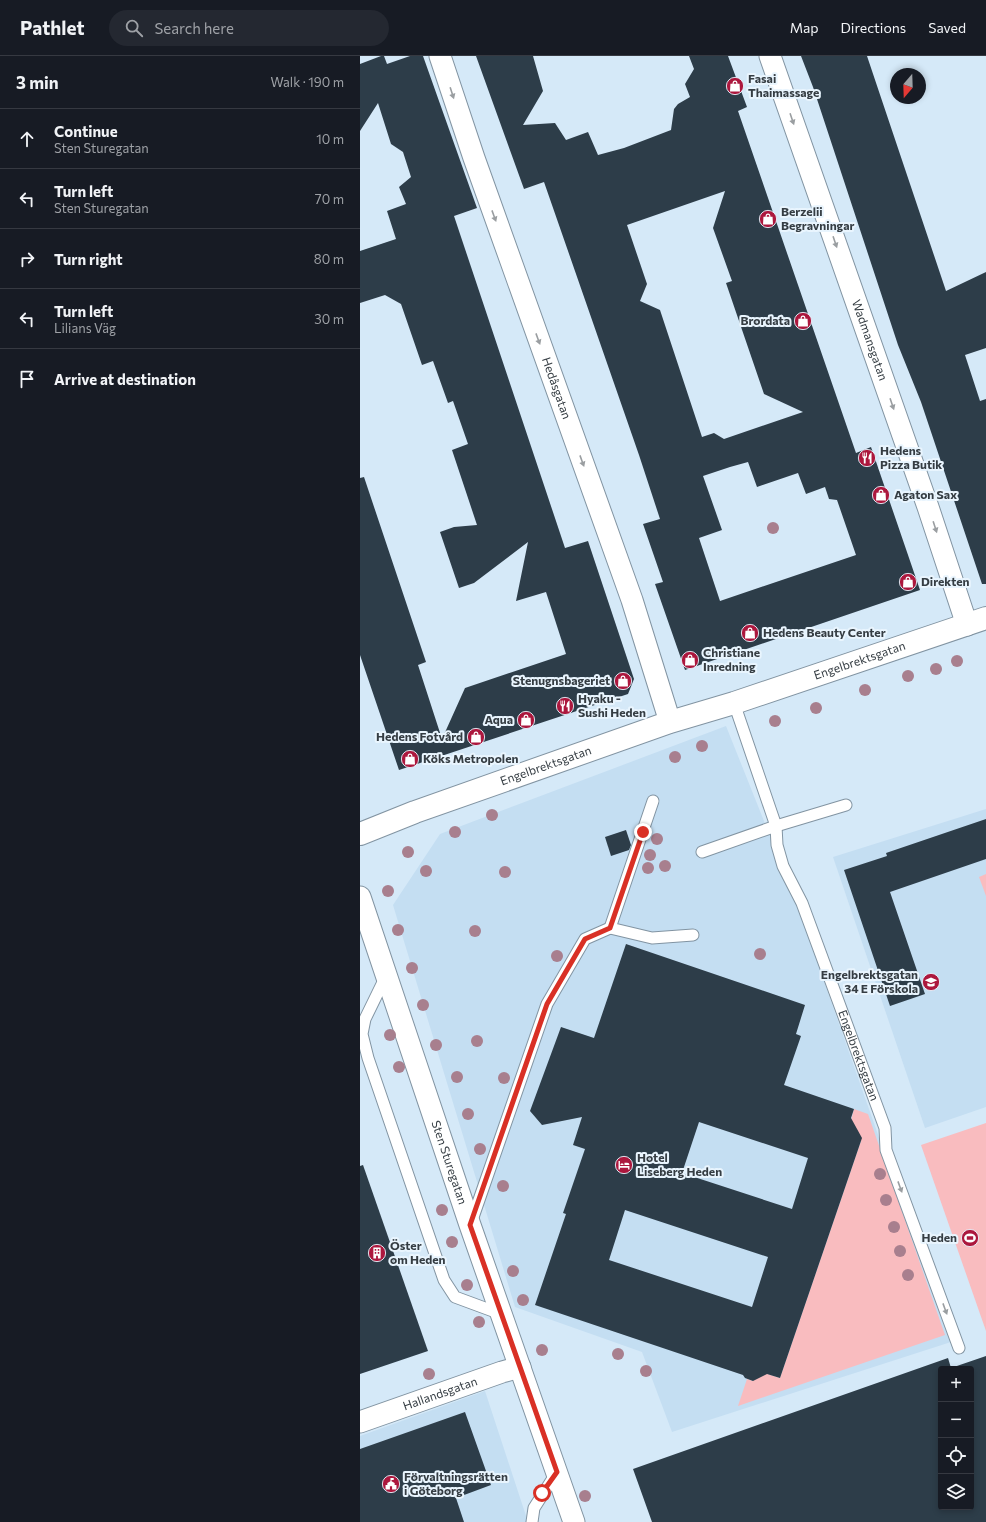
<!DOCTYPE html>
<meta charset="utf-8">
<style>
:root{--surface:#171b24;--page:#242831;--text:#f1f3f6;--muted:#9ea1a6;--line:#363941}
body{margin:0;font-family:Commissioner,sans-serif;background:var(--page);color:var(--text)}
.controls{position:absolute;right:12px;bottom:12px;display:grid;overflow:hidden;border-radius:4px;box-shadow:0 2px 6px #0003}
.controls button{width:36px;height:36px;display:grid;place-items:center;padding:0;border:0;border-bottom:1px solid var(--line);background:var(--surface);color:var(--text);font:20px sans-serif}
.compass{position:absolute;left:530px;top:12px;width:36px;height:36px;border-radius:50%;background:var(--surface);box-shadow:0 2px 6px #0003;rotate:199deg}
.stop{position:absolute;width:12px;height:12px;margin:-9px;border:3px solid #d93025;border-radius:50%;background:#fff}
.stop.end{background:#d93025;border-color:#fff;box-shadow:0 1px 4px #0008}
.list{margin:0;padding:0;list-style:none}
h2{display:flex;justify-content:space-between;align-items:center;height:52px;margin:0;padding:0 16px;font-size:17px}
h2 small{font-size:13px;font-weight:400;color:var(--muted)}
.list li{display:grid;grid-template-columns:26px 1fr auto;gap:12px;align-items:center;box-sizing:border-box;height:60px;padding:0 16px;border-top:1px solid var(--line)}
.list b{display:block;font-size:15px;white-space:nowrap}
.list p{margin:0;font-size:13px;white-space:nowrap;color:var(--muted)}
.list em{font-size:13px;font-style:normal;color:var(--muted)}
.icon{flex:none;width:22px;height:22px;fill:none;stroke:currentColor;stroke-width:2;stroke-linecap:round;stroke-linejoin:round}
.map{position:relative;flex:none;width:626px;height:1466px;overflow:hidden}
header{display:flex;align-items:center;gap:24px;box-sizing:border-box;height:56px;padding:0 20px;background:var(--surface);border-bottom:1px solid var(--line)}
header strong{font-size:19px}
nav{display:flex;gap:22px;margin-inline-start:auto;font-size:14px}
.search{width:280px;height:36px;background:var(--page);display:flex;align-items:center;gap:10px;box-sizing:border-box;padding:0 14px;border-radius:22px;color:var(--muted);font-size:15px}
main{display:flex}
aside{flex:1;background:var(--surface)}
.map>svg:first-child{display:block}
.built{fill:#c4def2}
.green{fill:#f9bcbf}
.building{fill:#2d3d49;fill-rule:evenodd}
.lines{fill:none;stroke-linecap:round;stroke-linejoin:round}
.service-casing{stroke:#8294a2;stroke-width:13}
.minor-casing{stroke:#8294a2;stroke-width:23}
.tertiary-casing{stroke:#8294a2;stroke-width:24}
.service{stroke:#fff;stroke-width:11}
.minor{stroke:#fff;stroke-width:21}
.tertiary{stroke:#fff;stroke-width:22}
.tree{fill:#a87f8e}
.oneway{fill:#9a9ea1}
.route{stroke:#d93025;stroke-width:5}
.labels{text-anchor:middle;stroke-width:4;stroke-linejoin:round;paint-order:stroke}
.poi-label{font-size:12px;font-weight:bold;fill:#353d43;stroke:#e9f5fe;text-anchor:start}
.street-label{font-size:12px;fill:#353d43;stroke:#e9f5fe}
</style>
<header>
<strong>Pathlet</strong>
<div class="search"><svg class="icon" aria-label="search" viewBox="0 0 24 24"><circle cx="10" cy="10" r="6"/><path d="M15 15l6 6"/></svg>Search here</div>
<nav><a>Map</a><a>Directions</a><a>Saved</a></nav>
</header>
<main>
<aside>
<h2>3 min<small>Walk · 190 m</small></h2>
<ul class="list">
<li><svg class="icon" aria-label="ahead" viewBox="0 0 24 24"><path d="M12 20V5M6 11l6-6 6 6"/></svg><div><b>Continue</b><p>Sten Sturegatan</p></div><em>10 m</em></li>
<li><svg class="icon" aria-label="left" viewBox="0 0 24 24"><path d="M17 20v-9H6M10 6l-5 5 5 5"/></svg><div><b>Turn left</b><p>Sten Sturegatan</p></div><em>70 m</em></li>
<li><svg class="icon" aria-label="right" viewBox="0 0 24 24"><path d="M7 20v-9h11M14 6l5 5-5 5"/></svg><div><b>Turn right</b></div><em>80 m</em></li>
<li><svg class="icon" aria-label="left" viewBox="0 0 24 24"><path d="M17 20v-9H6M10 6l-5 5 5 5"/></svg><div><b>Turn left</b><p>Lilians Väg</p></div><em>30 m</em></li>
<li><svg class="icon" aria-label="arrive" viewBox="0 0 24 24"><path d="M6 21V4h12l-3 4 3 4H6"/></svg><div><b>Arrive at destination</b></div></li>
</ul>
</aside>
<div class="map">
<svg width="626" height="1466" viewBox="0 0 626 1466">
<rect width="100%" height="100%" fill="#d5e9f8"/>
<g class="built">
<polygon points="366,670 434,840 591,1286 312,1376 282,1296 155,1251 33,849 80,778"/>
<polygon points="626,753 626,1051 565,1072 473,801"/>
<polygon points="125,1335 168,1466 0,1466 0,1380"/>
</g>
<g class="green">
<polygon points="626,818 626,840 619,821"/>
<polygon points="494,1053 508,1058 585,1279 378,1350 387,1323 393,1325 401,1316 420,1322 501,1085 495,1070 490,1068"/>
<polygon points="626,1067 626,1275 561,1089"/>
</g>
<g class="building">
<polygon points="21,0 24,0 27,8 50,0 63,0 117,152 94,160 205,492 228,485 274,623 268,638 39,714 0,599 0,422 4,421 66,606 58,609 82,683 105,632 206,598 186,536 156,545 168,486 114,527 99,532 80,476 94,471 117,469 92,394 108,388 93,345 88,347 73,305 62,309 41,248 25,239 0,247 0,195 36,183 27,155 46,148 39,131 51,121 43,96 31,88 18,47 0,75 0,8"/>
<path d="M 116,0 L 173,0 L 183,35 L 163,69 L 195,67 L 206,84 L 228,76 L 238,99 L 264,92 L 311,74 L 314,53 L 318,48 L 330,41 L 325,28 L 334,13 L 329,0 L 368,0 L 387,51 L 378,55 L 496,397 L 511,391 L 560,534 L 325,614 L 295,528 L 303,526 L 283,468 L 300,463 L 279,399 L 184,126 L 164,133 ZM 365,135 L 353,172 L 372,225 L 366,227 L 404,338 L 443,356 L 364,383 L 354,377 L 342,381 L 300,254 L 280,245 L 287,228 L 267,169 ZM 388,406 L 397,431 L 438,417 L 446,438 L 465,431 L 469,443 L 477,444 L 496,499 L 360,545 L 339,482 L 362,474 L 343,420 L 370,411 Z"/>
<polygon points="441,0 507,0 586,235 626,216 626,292 605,299 620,345 626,343 626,528 622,528 561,346 538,289 453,31"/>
<polygon points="626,763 626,803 530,836 565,938 530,950 484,814 527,800 526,797"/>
<polygon points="266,774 271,789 269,794 251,800 245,781"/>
<path d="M 266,888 L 445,949 L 436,978 L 441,980 L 424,1029 L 494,1053 L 491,1062 L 502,1082 L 420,1322 L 407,1318 L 393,1325 L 385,1322 L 383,1319 L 175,1249 L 206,1158 L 203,1157 L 225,1093 L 213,1089 L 222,1061 L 182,1069 L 170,1055 L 201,971 L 234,982 ZM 339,1066 L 448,1102 L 432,1153 L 322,1117 ZM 265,1154 L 408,1201 L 392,1251 L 249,1204 Z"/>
<polygon points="3,1109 68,1295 0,1318 0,1110"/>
<path d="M 626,1300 L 626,1466 L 292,1466 L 273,1413 L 588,1302 L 591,1312 ZM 581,1313 L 611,1313 L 611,1451 L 581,1451 Z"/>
<polygon points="105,1356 131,1429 96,1442 104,1466 0,1466 0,1393"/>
</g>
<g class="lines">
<defs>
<g id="service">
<path id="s1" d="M 374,647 L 416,770 L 417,789 L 423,810 L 442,847 L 525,1072 L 526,1094 L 599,1292"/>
<polyline points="293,745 250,872 292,882 333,879"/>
<polyline points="342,796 416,770 486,749"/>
<polyline points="26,920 5,963 2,978 8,1002 84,1224 95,1241 141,1258"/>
<polyline points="111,1167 187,948 225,883 250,872"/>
<polyline points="172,1466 174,1452 197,1416"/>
</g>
<g id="minor">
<path id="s2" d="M 80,0 L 114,102 L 272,544 L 310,666"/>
<path id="s3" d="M 410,0 L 568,451 L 607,569"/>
<path id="s4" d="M 0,841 L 110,1169 L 214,1466"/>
<path id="s5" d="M 0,1366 L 142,1316 L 160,1311"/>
</g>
<g id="tertiary">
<path id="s6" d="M 0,778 L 55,756 L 310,666 L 374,647 L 626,562"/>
</g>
</defs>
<use href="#service" class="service-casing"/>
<use href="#minor" class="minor-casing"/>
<use href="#tertiary" class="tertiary-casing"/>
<use href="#service" class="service"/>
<use href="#minor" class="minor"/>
<use href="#tertiary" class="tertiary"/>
</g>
<g class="tree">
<circle cx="413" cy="472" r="6"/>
<circle cx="597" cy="605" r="6"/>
<circle cx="576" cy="613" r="6"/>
<circle cx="548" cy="620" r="6"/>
<circle cx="505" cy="634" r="6"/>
<circle cx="456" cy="652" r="6"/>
<circle cx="415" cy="665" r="6"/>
<circle cx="342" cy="690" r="6"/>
<circle cx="315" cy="701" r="6"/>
<circle cx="132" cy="759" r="6"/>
<circle cx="95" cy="776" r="6"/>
<circle cx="297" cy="783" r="6"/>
<circle cx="48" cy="796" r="6"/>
<circle cx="290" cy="799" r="6"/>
<circle cx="305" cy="810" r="6"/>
<circle cx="288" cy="812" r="6"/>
<circle cx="66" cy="815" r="6"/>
<circle cx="145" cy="816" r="6"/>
<circle cx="28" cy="835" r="6"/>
<circle cx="38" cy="874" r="6"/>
<circle cx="115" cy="875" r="6"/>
<circle cx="400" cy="898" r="6"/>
<circle cx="197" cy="900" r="6"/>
<circle cx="52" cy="912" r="6"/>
<circle cx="63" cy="949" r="6"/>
<circle cx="30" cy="979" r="6"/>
<circle cx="117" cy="985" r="6"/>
<circle cx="76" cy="989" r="6"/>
<circle cx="39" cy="1011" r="6"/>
<circle cx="97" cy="1021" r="6"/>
<circle cx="144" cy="1022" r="6"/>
<circle cx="108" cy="1058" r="6"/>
<circle cx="120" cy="1093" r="6"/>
<circle cx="520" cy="1118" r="6"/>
<circle cx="143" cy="1130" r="6"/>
<circle cx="526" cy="1144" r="6"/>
<circle cx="82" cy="1154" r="6"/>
<circle cx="534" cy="1171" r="6"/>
<circle cx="92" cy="1186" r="6"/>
<circle cx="540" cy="1195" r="6"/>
<circle cx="153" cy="1215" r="6"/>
<circle cx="548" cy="1219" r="6"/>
<circle cx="107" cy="1229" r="6"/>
<circle cx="163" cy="1244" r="6"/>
<circle cx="119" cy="1266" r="6"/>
<circle cx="182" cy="1294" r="6"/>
<circle cx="258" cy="1298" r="6"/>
<circle cx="286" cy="1315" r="6"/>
<circle cx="69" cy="1318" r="6"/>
<circle cx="225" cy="1440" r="6"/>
</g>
<defs><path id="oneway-solid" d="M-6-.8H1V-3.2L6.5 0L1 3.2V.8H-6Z"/></defs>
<g class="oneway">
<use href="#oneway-solid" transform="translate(92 37) rotate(72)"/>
<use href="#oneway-solid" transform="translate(432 63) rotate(71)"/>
<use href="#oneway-solid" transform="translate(134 160) rotate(70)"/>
<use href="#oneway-solid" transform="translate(475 186) rotate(71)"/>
<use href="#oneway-solid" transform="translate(178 283) rotate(70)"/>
<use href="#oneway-solid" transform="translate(532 348) rotate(71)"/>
<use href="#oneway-solid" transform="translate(222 405) rotate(70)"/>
<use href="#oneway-solid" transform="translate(575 471) rotate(72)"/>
<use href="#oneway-solid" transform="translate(540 1131) rotate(70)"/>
<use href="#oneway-solid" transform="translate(585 1253) rotate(70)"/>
</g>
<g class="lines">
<polyline class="route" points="182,1437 197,1416 110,1169 187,948 225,883 250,872 283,776"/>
</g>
<defs>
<symbol id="shop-disc" viewBox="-11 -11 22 22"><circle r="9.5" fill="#ac173d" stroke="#e9f5fe"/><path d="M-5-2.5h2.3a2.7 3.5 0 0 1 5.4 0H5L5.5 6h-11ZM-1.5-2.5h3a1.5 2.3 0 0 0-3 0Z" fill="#fff"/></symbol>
<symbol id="restaurant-disc" viewBox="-11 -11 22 22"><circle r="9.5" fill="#ac173d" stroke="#e9f5fe"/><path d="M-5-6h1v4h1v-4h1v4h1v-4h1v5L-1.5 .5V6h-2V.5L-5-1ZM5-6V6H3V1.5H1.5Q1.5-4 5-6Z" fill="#fff"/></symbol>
<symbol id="school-disc" viewBox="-11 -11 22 22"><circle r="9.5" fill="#ac173d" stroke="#e9f5fe"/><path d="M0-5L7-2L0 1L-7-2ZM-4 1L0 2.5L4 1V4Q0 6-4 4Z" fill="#fff"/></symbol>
<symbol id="hotel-disc" viewBox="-11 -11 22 22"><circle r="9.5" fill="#ac173d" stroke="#e9f5fe"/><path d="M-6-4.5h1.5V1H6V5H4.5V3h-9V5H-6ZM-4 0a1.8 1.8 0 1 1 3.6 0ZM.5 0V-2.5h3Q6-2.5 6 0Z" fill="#fff"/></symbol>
<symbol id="stadium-disc" viewBox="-11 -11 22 22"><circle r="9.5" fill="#ac173d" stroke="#e9f5fe"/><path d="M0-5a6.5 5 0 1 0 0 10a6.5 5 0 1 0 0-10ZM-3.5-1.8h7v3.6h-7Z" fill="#fff"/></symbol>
<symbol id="building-disc" viewBox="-11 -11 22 22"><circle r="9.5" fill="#ac173d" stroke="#e9f5fe"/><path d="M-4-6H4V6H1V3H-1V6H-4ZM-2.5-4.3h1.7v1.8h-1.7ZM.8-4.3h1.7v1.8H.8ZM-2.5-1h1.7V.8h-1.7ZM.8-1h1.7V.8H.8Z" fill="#fff"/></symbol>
<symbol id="civic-disc" viewBox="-11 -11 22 22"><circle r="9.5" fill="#ac173d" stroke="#e9f5fe"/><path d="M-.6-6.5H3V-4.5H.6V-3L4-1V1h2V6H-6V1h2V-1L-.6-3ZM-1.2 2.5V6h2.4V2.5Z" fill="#fff"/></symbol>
</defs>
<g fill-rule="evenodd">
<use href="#shop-disc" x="365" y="20" width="20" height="20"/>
<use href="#shop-disc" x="398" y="153" width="20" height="20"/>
<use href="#shop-disc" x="433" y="255" width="20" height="20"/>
<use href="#restaurant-disc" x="497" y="392" width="20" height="20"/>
<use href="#shop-disc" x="511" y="429" width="20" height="20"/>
<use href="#shop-disc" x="538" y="516" width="20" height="20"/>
<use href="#shop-disc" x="380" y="567" width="20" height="20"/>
<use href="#shop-disc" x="320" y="594" width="20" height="20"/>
<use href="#shop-disc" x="253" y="615" width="20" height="20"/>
<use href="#restaurant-disc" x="195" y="640" width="20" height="20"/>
<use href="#shop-disc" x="156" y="654" width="20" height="20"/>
<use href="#shop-disc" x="106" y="671" width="20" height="20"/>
<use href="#shop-disc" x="40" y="693" width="20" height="20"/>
<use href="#school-disc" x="561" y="916" width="20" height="20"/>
<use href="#hotel-disc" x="254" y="1099" width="20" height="20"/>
<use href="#stadium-disc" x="600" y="1172" width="20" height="20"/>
<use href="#building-disc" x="7" y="1187" width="20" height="20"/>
<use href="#civic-disc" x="21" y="1418" width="20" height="20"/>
</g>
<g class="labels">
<g class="poi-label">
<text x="388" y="27">Fasai<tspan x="388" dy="14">Thaimassage</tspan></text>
<text x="421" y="160">Berzelii<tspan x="421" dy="14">Begravningar</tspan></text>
<text x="430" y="269" text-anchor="end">Brordata</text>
<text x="520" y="399">Hedens<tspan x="520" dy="14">Pizza Butik</tspan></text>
<text x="534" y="443">Agaton Sax</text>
<text x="561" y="530">Direkten</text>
<text x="403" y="581">Hedens Beauty Center</text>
<text x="343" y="601">Christiane<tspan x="343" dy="14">Inredning</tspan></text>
<text x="250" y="629" text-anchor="end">Stenugnsbageriet</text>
<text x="218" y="647">Hyaku -<tspan x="218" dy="14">Sushi Heden</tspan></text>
<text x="153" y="668" text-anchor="end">Aqua</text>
<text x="103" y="685" text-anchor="end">Hedens Fotvård</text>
<text x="63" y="707">Köks Metropolen</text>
<text x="558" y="923" text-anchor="end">Engelbrektsgatan<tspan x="558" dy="14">34 E Förskola</tspan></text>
<text x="277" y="1106">Hotel<tspan x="277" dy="14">Liseberg Heden</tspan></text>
<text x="597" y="1186" text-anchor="end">Heden</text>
<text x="30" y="1194">Öster<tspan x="30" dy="14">om Heden</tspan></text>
<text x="44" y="1425">Förvaltningsrätten<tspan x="44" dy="14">i Göteborg</tspan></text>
</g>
<g class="street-label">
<text dy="4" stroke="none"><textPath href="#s3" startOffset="301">Wadmansgatan</textPath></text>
<text dy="4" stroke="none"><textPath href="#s2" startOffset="352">Hedåsgatan</textPath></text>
<text dy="4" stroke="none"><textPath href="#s6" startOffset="529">Engelbrektsgatan</textPath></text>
<text dy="4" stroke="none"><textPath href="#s6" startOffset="198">Engelbrektsgatan</textPath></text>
<text dy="4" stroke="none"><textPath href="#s1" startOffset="375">Engelbrektsgatan</textPath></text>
<text dy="4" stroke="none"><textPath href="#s4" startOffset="280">Sten Sturegatan</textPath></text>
<text dy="4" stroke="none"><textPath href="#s5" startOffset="85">Hallandsgatan</textPath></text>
</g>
</g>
</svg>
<div class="controls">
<button>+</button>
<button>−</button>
<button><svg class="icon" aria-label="locate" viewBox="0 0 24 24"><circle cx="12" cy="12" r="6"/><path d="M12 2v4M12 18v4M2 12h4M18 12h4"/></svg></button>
<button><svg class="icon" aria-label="layers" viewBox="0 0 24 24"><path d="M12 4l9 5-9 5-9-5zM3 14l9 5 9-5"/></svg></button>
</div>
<svg class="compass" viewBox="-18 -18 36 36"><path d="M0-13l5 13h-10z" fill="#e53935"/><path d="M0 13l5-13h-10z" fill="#9ea1a6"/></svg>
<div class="stop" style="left:182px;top:1437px"></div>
<div class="stop end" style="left:283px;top:776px"></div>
</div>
</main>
